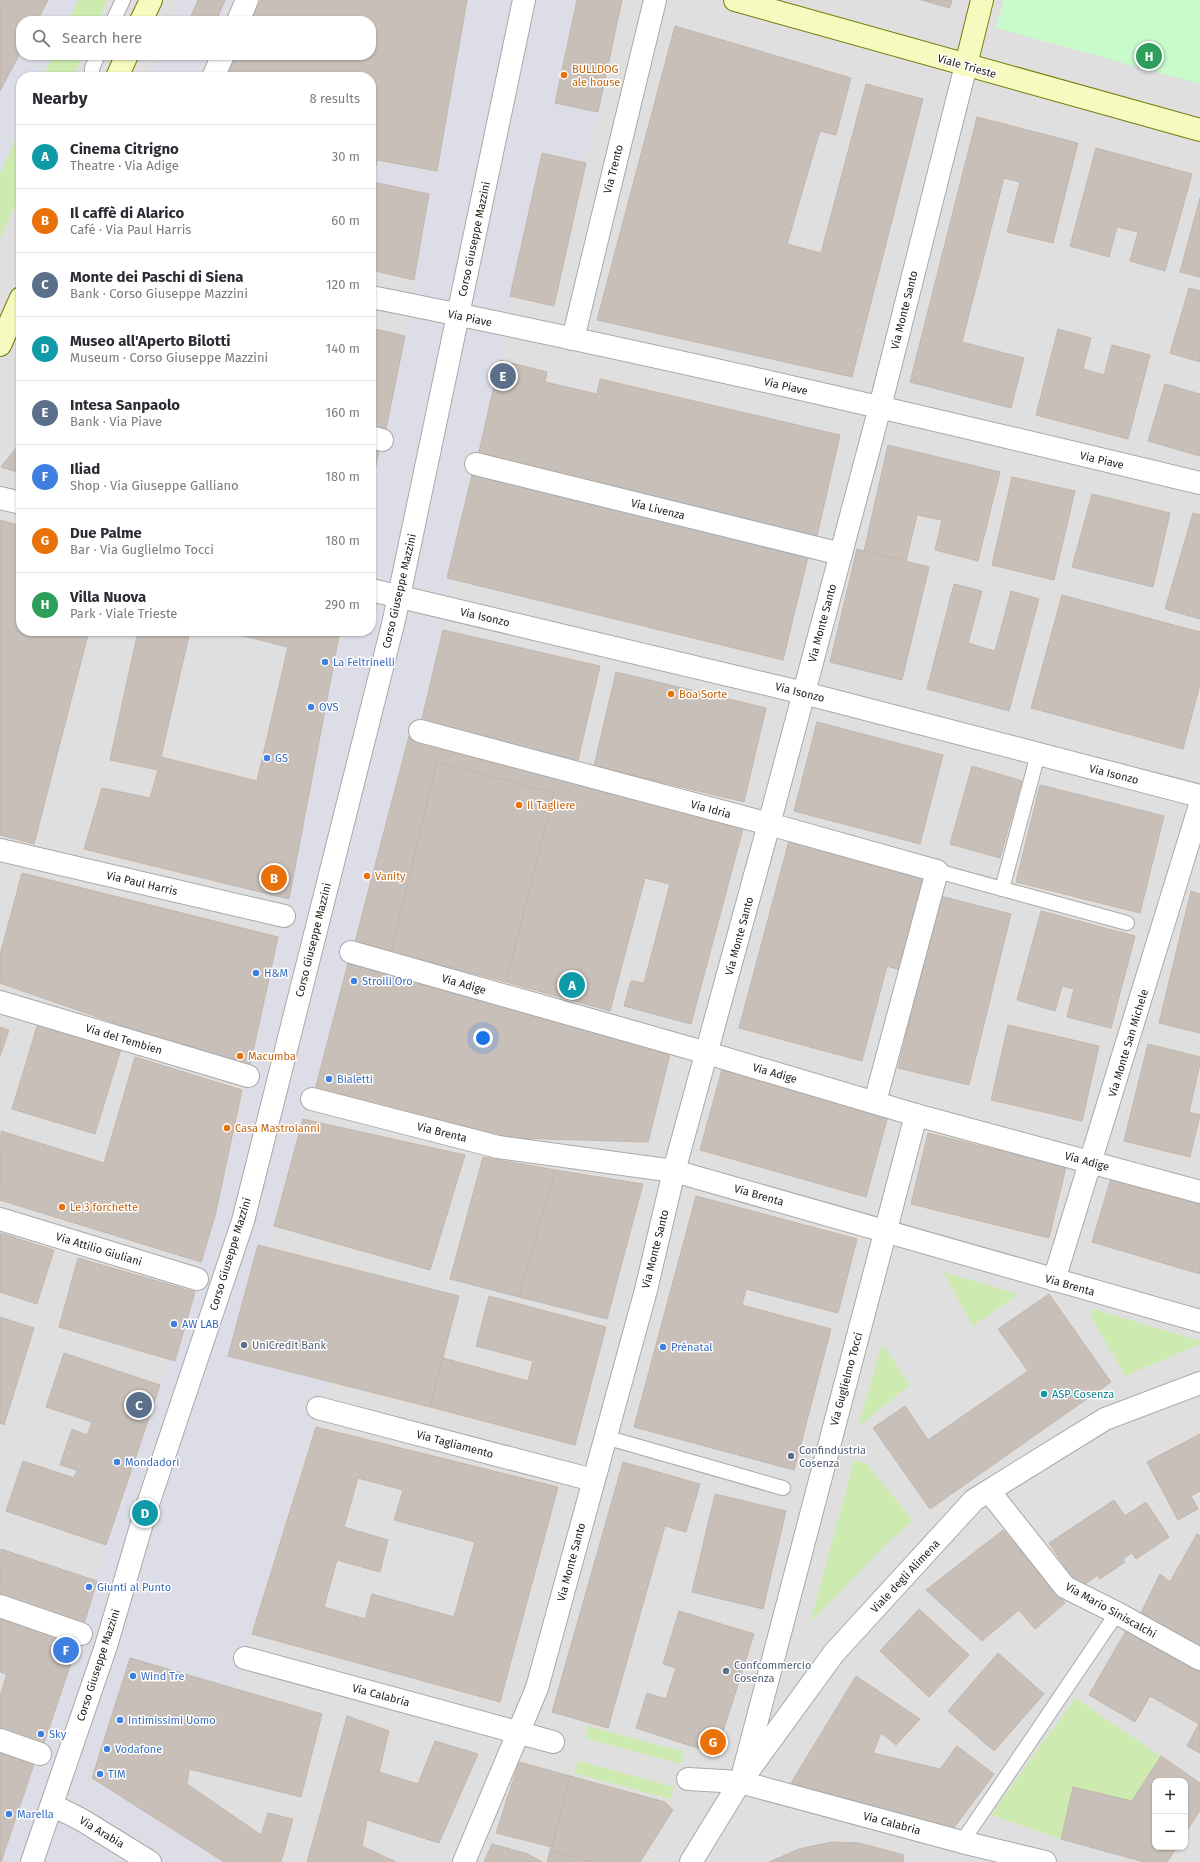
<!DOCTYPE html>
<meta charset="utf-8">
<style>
:root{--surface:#fff;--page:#f2f2f3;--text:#2b2b33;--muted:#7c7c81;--line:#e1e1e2;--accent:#d40000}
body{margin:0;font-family:"Fira Sans",sans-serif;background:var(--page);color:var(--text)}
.controls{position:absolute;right:12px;bottom:12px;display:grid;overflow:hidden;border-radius:8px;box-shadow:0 1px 3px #0004}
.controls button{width:36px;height:36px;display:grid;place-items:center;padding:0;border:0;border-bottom:1px solid var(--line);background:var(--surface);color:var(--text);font:20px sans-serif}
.you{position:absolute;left:483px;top:1038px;width:14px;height:14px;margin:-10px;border:3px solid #fff;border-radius:50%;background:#1a73e8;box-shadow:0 0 0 6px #1a73e833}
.badge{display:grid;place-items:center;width:26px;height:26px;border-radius:50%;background:var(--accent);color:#fff;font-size:13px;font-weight:700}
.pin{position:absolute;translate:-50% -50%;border:2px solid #fff;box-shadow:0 1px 4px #0006}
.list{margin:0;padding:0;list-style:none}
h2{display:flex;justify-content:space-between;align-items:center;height:52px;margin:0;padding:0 16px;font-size:17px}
h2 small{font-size:13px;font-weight:400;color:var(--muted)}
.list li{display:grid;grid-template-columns:26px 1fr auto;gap:12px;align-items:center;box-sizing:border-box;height:64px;padding:0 16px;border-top:1px solid var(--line)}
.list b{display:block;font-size:15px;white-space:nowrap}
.list p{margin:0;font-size:13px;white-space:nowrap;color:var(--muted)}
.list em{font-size:13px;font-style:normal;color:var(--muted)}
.icon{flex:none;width:22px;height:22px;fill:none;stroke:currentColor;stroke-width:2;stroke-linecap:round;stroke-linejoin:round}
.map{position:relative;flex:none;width:1200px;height:1862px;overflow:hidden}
.search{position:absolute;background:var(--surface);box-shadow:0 1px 3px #0004;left:16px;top:16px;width:360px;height:44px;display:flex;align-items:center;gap:10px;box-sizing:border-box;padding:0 14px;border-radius:16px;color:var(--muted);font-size:15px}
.panel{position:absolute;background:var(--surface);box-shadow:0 1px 3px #0004;left:16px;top:72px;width:360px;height:564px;border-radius:16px}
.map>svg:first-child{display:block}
.residential{fill:#e0dfdf;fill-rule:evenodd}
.grass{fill:#cdebb0}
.park{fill:#c8facc}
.plaza{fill:#dddde8}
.building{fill:#c7bfb8;stroke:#c4b6ab;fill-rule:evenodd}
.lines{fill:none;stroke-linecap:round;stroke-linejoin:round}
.lane-casing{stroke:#a9a9a9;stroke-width:16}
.street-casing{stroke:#a9a9a9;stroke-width:24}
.secondary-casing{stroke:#707d05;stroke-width:24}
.lane{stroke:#fff;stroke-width:14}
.street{stroke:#fff;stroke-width:22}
.secondary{stroke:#f7fabf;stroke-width:22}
.food-dot{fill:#e8710a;stroke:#fff;stroke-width:1.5}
.shop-dot{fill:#3f7fe0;stroke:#fff;stroke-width:1.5}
.service-dot{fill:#5c6f8a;stroke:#fff;stroke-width:1.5}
.culture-dot{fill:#0f9aa8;stroke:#fff;stroke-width:1.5}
.labels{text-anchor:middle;stroke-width:3;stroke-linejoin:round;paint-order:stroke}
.street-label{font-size:11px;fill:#222;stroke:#fff}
.food-label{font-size:11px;fill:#c56008;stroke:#fff;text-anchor:start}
.shop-label{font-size:11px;fill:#366cbe;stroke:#fff;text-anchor:start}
.service-label{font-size:11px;fill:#4e5e75;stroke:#fff;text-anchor:start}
.culture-label{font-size:11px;fill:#0d838f;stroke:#fff;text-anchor:start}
</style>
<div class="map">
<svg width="1200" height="1862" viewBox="0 0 1200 1862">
<rect width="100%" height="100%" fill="#f2efe9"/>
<path class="residential" d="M 0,0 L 1200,0 L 1200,1862 L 0,1862 ZM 21,21 L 371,21 L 371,55 L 21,55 ZM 21,77 L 371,77 L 371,631 L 21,631 ZM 1155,1781 L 1185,1781 L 1185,1847 L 1155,1847 Z"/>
<g class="grass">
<polygon points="78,0 107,0 98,21 68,21"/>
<polygon points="53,55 83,55 73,77 43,77"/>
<polygon points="21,127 21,192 0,239 0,173"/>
<polygon points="943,1272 1018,1294 973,1326"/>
<polygon points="1093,1309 1200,1341 1200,1344 1125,1376 1090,1315"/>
<polygon points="882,1344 910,1385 858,1427"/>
<polygon points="854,1461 866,1463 913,1521 887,1543 810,1623"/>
<polygon points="1075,1698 1161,1756 1132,1801 1073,1787 1061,1839 991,1815"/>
<polygon points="588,1726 684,1752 680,1764 585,1738"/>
<polygon points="578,1761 674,1787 671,1799 574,1773"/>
</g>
<polygon class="park" points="1004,0 1200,0 1200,84 996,28"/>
<g class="plaza">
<polygon points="48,0 78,0 68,21 37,21"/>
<polygon points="179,0 231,0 222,21 170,21"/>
<polygon points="467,0 577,0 555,103 598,112 586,163 542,153 510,296 500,360 478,456 443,630 418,738 409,736 315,1090 303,1119 268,1248 258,1245 228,1356 326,1381 236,1689 130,1658 92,1778 224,1862 1,1862 34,1764 43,1746 78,1642 97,1582 94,1580 169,1359 175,1361 195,1292 201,1262 215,1216 248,1076 278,937 289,899 340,631 371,631 371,489 384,429 386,429 405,336 429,194 373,182 377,160 437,171"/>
<polygon points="21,51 21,55 53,55 43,77 21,77 21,127 0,173 0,91"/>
<polygon points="155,55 208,55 198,77 146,77"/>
</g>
<g class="building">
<polygon points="0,0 48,0 37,21 21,21 21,51 0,91"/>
<polygon points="198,0 225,0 216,21 189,21"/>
<polygon points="261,0 467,0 437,171 377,160 373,182 429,194 414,280 371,270 371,77 225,77 236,55 371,55 371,21 251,21"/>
<polygon points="577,0 622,0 598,112 555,103"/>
<polygon points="921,0 952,0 950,8"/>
<polygon points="675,26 851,78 836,135 820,131 787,244 821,253 866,84 923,99 852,377 597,320"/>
<polygon points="977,117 1078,143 1053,243 1007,232 1020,182 1004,178 962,342 1024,358 1011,408 910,382"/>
<polygon points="1096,148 1192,174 1165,271 1130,261 1138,232 1117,227 1109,257 1070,246"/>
<polygon points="542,153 586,163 554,306 510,296"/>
<polygon points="1200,198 1200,277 1180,272"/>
<polygon points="1189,288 1200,291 1200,362 1170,353"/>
<polygon points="371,328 405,336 386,429 371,426"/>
<polygon points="1058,329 1091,338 1083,369 1104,375 1112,345 1150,355 1128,439 1036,415"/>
<polygon points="500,360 547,372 545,382 597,394 600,379 840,435 817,536 478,456"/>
<polygon points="1165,384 1200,394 1200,456 1148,441"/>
<polygon points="21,442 21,473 1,467"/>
<polygon points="888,445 1000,472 978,561 935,550 942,520 917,515 906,561 864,551"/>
<polygon points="371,449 379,451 371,489"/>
<polygon points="473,471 809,553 783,660 447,578"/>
<polygon points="1012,477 1075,491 1054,580 992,565"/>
<polygon points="1092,494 1170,513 1153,587 1072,567"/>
<polygon points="1193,513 1200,515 1200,619 1165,609"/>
<polygon points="0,520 21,526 21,631 89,631 34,844 0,835"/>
<polygon points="857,549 929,567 902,680 830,662"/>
<polygon points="954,584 982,591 968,643 995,651 1011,591 1039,599 1009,711 927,689"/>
<polygon points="1062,595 1200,632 1200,684 1183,749 1031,708"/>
<polygon points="443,630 600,666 578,760 421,723"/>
<polygon points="138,631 190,631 161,757 257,781 288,647 223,631 340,631 289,899 84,849 102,788 150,798 158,770 110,760"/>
<polygon points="616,672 766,708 744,802 594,766"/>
<polygon points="817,722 943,755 920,844 794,811"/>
<polygon points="409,736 744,825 691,1024 624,1006 631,981 644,983 670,884 645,878 610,1011 506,982 554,793 437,762 391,952 355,942"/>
<polygon points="437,762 554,793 506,982 391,952"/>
<polygon points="972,766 1022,781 1000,858 950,844"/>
<polygon points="1040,785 1164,816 1140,913 1016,882"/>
<polygon points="790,837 925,873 900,970 887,966 862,1061 739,1028"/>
<polygon points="22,873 278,937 249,1070 0,983 0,955"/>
<polygon points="1191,891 1200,894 1200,1033 1159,1023"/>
<polygon points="940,896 1011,914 969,1085 898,1068"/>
<polygon points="1041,911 1135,936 1111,1028 1067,1017 1074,989 1062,986 1055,1011 1017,1000"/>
<polygon points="348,963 670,1054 648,1142 514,1138 315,1090"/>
<polygon points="38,1023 121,1049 95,1134 12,1109"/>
<polygon points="1008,1025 1099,1046 1082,1121 991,1100"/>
<polygon points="0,1027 9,1030 0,1056"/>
<polygon points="1148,1044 1200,1057 1200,1064 1189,1112 1200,1115 1190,1157 1124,1141"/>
<polygon points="135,1057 242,1090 215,1216 201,1262 0,1200 1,1131 104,1163"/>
<polygon points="722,1069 888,1116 866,1197 700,1150"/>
<polygon points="303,1119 465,1155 430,1270 274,1226"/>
<polygon points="928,1133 1066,1167 1049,1238 911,1204"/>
<polygon points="483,1157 555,1170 519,1297 450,1279"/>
<polygon points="555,1170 643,1184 607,1319 519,1297"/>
<polygon points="1111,1178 1200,1204 1200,1274 1092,1242"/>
<polygon points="696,1196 857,1239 838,1313 746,1289 742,1305 831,1329 794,1470 634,1427"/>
<polygon points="0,1233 54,1250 37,1304 0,1292"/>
<polygon points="258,1245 459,1296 430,1407 228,1356"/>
<polygon points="78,1258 195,1292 175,1361 59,1327"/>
<polygon points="1049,1294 1111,1382 930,1509 873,1428 905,1406 928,1440 1028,1371 998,1329"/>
<polygon points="489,1296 606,1327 575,1445 430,1407 443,1358 528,1381 533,1361 476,1346"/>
<polygon points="0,1317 34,1328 4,1425 0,1423"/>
<polygon points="64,1353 160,1385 106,1545 6,1511 23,1461 74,1478 77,1470 60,1465 72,1429 87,1435 92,1422 46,1407"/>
<path d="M 316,1427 L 558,1487 L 500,1702 L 252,1634 ZM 358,1478 L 403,1490 L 394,1520 L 475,1542 L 454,1617 L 372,1594 L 365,1619 L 324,1607 L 337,1560 L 380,1572 L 388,1540 L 344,1527 Z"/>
<polygon points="1200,1434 1200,1491 1191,1496 1198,1509 1178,1520 1147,1462"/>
<polygon points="623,1462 700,1484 686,1532 665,1526 608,1728 552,1712"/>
<polygon points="715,1494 786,1511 763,1609 692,1592"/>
<polygon points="1114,1500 1125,1516 1146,1502 1169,1537 1136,1559 1132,1553 1123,1559 1125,1562 1100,1579 1098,1575 1079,1588 1049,1543"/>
<polygon points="1003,1530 1065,1603 1035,1629 1019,1610 982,1641 926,1590"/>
<polygon points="1197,1534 1200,1536 1200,1647 1141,1613 1160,1574 1170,1582"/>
<polygon points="1,1549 97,1581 84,1624 0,1597"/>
<polygon points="919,1609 969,1655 929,1697 880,1651"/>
<polygon points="679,1611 754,1634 716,1754 636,1728 647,1693 666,1699 676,1668 663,1664"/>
<polygon points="0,1616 78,1642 43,1746 0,1732 0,1696 7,1674 0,1672"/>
<polygon points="1127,1629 1200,1671 1200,1753 1187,1746 1199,1724 1150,1696 1135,1722 1089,1695"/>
<polygon points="998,1653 1044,1694 994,1751 948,1711"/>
<polygon points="130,1658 322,1714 301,1797 189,1769 187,1784 261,1835 268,1813 293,1819 281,1862 224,1862 92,1778"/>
<polygon points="856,1676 920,1719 896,1745 881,1733 873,1753 940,1769 957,1746 994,1774 953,1829 791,1783"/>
<polygon points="347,1716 389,1731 379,1772 418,1784 435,1741 478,1754 439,1843 367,1820 362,1846 396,1862 307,1862"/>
<polygon points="0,1753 34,1764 1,1862 0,1862"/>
<polygon points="1161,1756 1200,1783 1200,1810 1185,1834 1185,1781 1155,1781 1155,1847 1177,1847 1167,1862 1144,1862 1061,1839 1073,1787 1132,1801"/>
<polygon points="519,1762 570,1776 552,1847 496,1833"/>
<polygon points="570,1776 665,1802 673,1810 640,1862 593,1862 550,1850 552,1847"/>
<polygon points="832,1842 859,1843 904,1855 903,1862 769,1862 799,1849"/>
<polygon points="492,1844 528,1854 542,1862 484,1862"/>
<polygon points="550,1850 593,1862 547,1862"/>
</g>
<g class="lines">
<defs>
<g id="lane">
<polyline points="113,21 123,0"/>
<polyline points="92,77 92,68 98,55"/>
<polyline points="937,871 1127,923"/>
<polyline points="1002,889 1038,754"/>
<polyline points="605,1437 783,1488"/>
<polyline points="962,1842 1117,1613"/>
</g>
<g id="street">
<polyline points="238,21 247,0"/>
<polyline points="213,77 223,55"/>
<path d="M 371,297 C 649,352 925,417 1200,483"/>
<polyline points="573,339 655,0"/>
<polyline points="371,437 382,440"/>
<polyline points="476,464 841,554"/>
<polyline points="0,498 21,503"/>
<polyline points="371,590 804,693 1200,796"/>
<polyline points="420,731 769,824 937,871 875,1102"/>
<polyline points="0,850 284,916"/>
<polyline points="351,952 707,1053 916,1115 1200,1192"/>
<polyline points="0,1002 248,1076"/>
<polyline points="312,1099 498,1147 674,1171 1200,1321"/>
<polyline points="0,1219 197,1279"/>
<polyline points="1054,1280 1200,805"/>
<polyline points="318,1408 593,1480"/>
<polyline points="989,1491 1065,1587 1117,1613 1200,1659"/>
<polyline points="0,1606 81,1634"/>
<polyline points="245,1658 553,1742"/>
<polyline points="0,1740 40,1754"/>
<polyline points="744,1770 916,1115"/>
<polyline points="688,1779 740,1782 962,1842 1045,1862"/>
<polyline points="52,1805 82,1820 150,1862"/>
<polyline points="32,1862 106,1646 145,1513 243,1221 394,620 524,0"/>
<polyline points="464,1862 537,1688 646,1290 674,1171 769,824 880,407 966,65"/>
<polyline points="691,1862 740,1782 834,1653 974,1500 1105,1419 1200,1383"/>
</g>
<g id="secondary">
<polyline points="735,0 1200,130"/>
<polyline points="141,21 151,0"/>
<polyline points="966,65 982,0"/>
<polyline points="117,77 127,55"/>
<polyline points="0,345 21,298"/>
</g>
</defs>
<use href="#lane" class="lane-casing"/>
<use href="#street" class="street-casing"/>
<use href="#secondary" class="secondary-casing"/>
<use href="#lane" class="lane"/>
<use href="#street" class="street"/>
<use href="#secondary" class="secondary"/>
</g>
<g class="food-dot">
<circle cx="564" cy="75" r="4"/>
<circle cx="671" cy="694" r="4"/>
<circle cx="519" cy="805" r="4"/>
<circle cx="367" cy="876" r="4"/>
<circle cx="240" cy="1056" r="4"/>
<circle cx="227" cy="1128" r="4"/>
<circle cx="62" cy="1207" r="4"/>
</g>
<g class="shop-dot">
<circle cx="325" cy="662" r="4"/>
<circle cx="311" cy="707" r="4"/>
<circle cx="267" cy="758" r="4"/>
<circle cx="256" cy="973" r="4"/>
<circle cx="354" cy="981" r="4"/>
<circle cx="329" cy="1079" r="4"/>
<circle cx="174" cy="1324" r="4"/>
<circle cx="663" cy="1347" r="4"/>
<circle cx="117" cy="1462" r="4"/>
<circle cx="89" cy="1587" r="4"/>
<circle cx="133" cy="1676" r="4"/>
<circle cx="120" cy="1720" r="4"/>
<circle cx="41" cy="1734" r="4"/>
<circle cx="107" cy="1749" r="4"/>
<circle cx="100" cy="1774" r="4"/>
<circle cx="9" cy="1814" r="4"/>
</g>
<g class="service-dot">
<circle cx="244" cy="1345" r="4"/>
<circle cx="791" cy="1456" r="4"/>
<circle cx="726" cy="1671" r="4"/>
</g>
<circle class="culture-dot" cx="1044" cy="1394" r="4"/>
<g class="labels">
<g class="street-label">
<text transform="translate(967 66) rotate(16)" y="4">Viale Trieste</text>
<text transform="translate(613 169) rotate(-76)" y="4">Via Trento</text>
<text transform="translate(474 239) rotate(-78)" y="4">Corso Giuseppe Mazzini</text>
<text transform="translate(904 310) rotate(-76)" y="4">Via Monte Santo</text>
<text transform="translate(470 318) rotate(12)" y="4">Via Piave</text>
<text transform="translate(786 386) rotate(13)" y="4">Via Piave</text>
<text transform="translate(1102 460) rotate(13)" y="4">Via Piave</text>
<text transform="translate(658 509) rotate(14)" y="4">Via Livenza</text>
<text transform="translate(399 591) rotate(-77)" y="4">Corso Giuseppe Mazzini</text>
<text transform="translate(485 617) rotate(13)" y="4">Via Isonzo</text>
<text transform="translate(822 623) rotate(-75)" y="4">Via Monte Santo</text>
<text transform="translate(800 692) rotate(14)" y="4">Via Isonzo</text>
<text transform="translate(1114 774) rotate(14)" y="4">Via Isonzo</text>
<text transform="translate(711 809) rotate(15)" y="4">Via Idria</text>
<text transform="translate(142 883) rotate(13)" y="4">Via Paul Harris</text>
<text transform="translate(739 936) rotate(-75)" y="4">Via Monte Santo</text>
<text transform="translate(313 940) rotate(-76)" y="4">Corso Giuseppe Mazzini</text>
<text transform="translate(464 984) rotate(16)" y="4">Via Adige</text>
<text transform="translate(124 1039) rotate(17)" y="4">Via del Tembien</text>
<text transform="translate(1128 1043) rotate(-73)" y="4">Via Monte San Michele</text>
<text transform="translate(775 1073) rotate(16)" y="4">Via Adige</text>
<text transform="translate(442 1132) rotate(14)" y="4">Via Brenta</text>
<text transform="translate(1087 1161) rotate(15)" y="4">Via Adige</text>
<text transform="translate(759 1195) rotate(16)" y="4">Via Brenta</text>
<text transform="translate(99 1249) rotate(17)" y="4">Via Attilio Giuliani</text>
<text transform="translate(655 1249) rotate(-76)" y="4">Via Monte Santo</text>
<text transform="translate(230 1254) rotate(-73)" y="4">Corso Giuseppe Mazzini</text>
<text transform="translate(1070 1285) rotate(16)" y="4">Via Brenta</text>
<text transform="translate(846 1379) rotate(-75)" y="4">Via Guglielmo Tocci</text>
<text transform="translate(455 1444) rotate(15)" y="4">Via Tagliamento</text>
<text transform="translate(571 1562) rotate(-75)" y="4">Via Monte Santo</text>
<text transform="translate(905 1576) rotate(-47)" y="4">Viale degli Alimena</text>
<text transform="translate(1111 1610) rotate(29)" y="4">Via Mario Siniscalchi</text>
<text transform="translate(98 1665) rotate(-72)" y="4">Corso Giuseppe Mazzini</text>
<text transform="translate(381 1695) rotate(15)" y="4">Via Calabria</text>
<text transform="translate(892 1823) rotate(15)" y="4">Via Calabria</text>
<text transform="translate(102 1832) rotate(31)" y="4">Via Arabia</text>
</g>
<g class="food-label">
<text x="572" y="73">BULLDOG<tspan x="572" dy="13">ale house</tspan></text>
<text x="679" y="698">Boa Sorte</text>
<text x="527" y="809">Il Tagliere</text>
<text x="375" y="880">Vanity</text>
<text x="248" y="1060">Macumba</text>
<text x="235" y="1132">Casa Mastroianni</text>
<text x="70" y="1211">Le 3 forchette</text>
</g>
<g class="shop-label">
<text x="333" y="666">La Feltrinelli</text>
<text x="319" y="711">OVS</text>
<text x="275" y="762">GS</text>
<text x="264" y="977">H&amp;M</text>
<text x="362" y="985">Stroili Oro</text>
<text x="337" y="1083">Bialetti</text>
<text x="182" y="1328">AW LAB</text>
<text x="671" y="1351">Prénatal</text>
<text x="125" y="1466">Mondadori</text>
<text x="97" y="1591">Giunti al Punto</text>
<text x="141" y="1680">Wind Tre</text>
<text x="128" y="1724">Intimissimi Uomo</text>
<text x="49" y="1738">Sky</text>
<text x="115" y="1753">Vodafone</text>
<text x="108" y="1778">TIM</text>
<text x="17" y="1818">Marella</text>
</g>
<g class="service-label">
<text x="252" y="1349">UniCredit Bank</text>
<text x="799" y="1454">Confindustria<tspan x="799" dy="13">Cosenza</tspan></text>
<text x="734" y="1669">Confcommercio<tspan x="734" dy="13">Cosenza</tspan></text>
</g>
<g class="culture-label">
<text x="1052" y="1398">ASP Cosenza</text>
</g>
</g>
</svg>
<div class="controls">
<button>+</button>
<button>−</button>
</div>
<div class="you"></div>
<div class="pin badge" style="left:572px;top:985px;background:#0f9aa8">A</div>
<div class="pin badge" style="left:274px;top:878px;background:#e8710a">B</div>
<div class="pin badge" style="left:139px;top:1405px;background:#5c6f8a">C</div>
<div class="pin badge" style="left:145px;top:1513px;background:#0f9aa8">D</div>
<div class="pin badge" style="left:503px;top:376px;background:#5c6f8a">E</div>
<div class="pin badge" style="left:66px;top:1650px;background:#3f7fe0">F</div>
<div class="pin badge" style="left:713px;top:1742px;background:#e8710a">G</div>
<div class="pin badge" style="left:1149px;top:56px;background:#2e9e5b">H</div>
<div class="search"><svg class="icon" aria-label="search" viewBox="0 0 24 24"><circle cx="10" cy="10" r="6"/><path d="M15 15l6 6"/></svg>Search here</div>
<section class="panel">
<h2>Nearby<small>8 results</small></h2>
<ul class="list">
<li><span class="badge" style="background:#0f9aa8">A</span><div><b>Cinema Citrigno</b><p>Theatre · Via Adige</p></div><em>30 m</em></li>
<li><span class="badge" style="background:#e8710a">B</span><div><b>Il caffè di Alarico</b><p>Café · Via Paul Harris</p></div><em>60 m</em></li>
<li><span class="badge" style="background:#5c6f8a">C</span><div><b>Monte dei Paschi di Siena</b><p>Bank · Corso Giuseppe Mazzini</p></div><em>120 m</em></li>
<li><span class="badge" style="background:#0f9aa8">D</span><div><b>Museo all'Aperto Bilotti</b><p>Museum · Corso Giuseppe Mazzini</p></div><em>140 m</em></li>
<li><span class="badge" style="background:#5c6f8a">E</span><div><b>Intesa Sanpaolo</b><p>Bank · Via Piave</p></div><em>160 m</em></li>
<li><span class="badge" style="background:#3f7fe0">F</span><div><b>Iliad</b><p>Shop · Via Giuseppe Galliano</p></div><em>180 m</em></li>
<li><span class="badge" style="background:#e8710a">G</span><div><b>Due Palme</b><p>Bar · Via Guglielmo Tocci</p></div><em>180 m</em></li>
<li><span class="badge" style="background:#2e9e5b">H</span><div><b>Villa Nuova</b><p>Park · Viale Trieste</p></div><em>290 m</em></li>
</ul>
</section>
</div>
